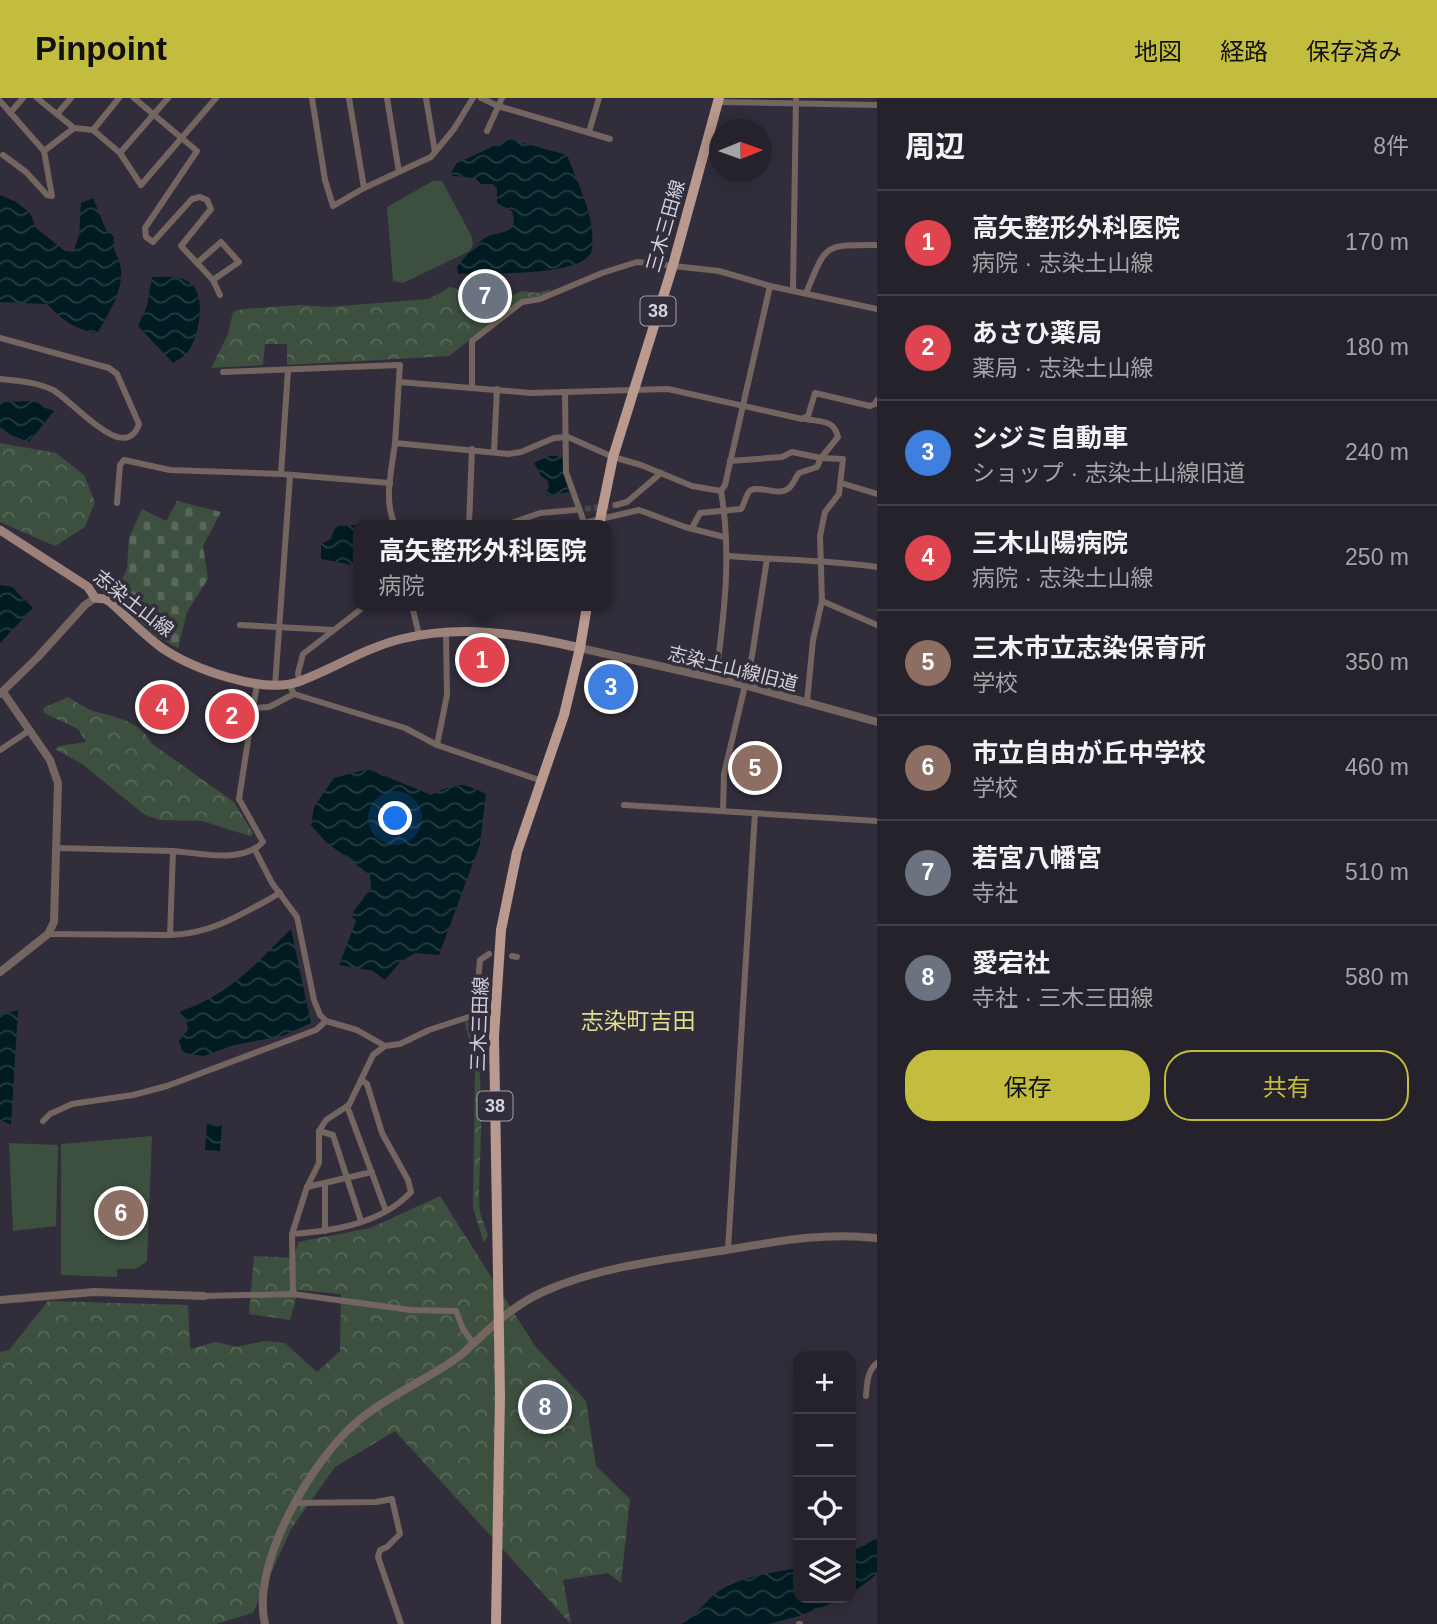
<!DOCTYPE html>
<html lang="ja">
<meta charset="utf-8">
<style>
:root{--surface:#26222c;--page:#2e2a34;--text:#f1f3f6;--muted:#a4a4a9;--line:#423f48;--accent:#c3bd3f}
body{margin:0;font-family:Helvetica,"Noto Sans JP",sans-serif;background:var(--page);color:var(--text)}
.controls{position:absolute;right:21px;bottom:21px;display:grid;overflow:hidden;border-radius:14px;box-shadow:0 4px 18px #0003}
.controls button{width:63px;height:63px;display:grid;place-items:center;padding:0;border:0;border-bottom:2px solid var(--line);background:var(--surface);color:var(--text);font:35px sans-serif}
.compass{position:absolute;left:709px;top:21px;width:63px;height:63px;border-radius:50%;background:var(--surface);box-shadow:0 4px 18px #0003;rotate:89deg}
.you{position:absolute;left:396px;top:721px;width:24px;height:24px;margin:-18px;border:5px solid #fff;border-radius:50%;background:#1a73e8;box-shadow:0 0 0 10px #1a73e833}
.badge{display:grid;place-items:center;width:46px;height:46px;border-radius:50%;background:var(--accent);color:#fff;font-size:23px;font-weight:700}
.pin{position:absolute;translate:-50% -50%;border:4px solid #fff;box-shadow:0 2px 7px #0006}
.popup{position:absolute;left:353px;top:422px;width:259px;height:91px;box-sizing:border-box;display:grid;place-content:center;border-radius:14px;background:var(--surface);filter:drop-shadow(0 2px 5px #0005);font-size:23px;white-space:nowrap;color:var(--muted)}
.popup b{font-size:26px;color:var(--text)}
.popup::after{content:'';position:absolute;left:50%;top:100%;margin-left:-14px;border:14px solid transparent;border-top-color:var(--surface)}
.list{margin:0;padding:0;list-style:none}
h2{display:flex;justify-content:space-between;align-items:center;height:91px;margin:0;padding:0 28px;font-size:30px}
h2 small{font-size:23px;font-weight:400;color:var(--muted)}
.list li{display:grid;grid-template-columns:46px 1fr auto;gap:21px;align-items:center;box-sizing:border-box;height:105px;padding:0 28px;border-top:2px solid var(--line)}
.list b{display:block;font-size:26px;white-space:nowrap}
.list p{margin:0;font-size:23px;white-space:nowrap;color:var(--muted)}
.list em{font-size:23px;font-style:normal;color:var(--muted)}
.actions{display:flex;gap:14px;padding:21px 28px}
.actions a{flex:1;padding:16px 0;border:2px solid var(--accent);border-radius:28px;text-align:center;font-size:24px;color:var(--accent)}
.actions .main{background:var(--accent);color:#111}
.icon{flex:none;width:38px;height:38px;fill:none;stroke:currentColor;stroke-width:2;stroke-linecap:round;stroke-linejoin:round}
.map{position:relative;flex:none;width:877px;height:1526px;overflow:hidden}
header{display:flex;align-items:center;gap:42px;box-sizing:border-box;height:98px;padding:0 35px;background:var(--accent);color:#111}
header strong{font-size:33px}
nav{display:flex;gap:38px;margin-inline-start:auto;font-size:24px}
main{display:flex}
aside{flex:1;background:var(--surface)}
.map>svg:first-child{display:block}
.green{fill:#3d503f}
.forest{fill:url(#forest-crowns)}
.cemetery{fill:url(#cemetery-stones)}
.water{fill:url(#water-waves)}
.lines{fill:none;stroke-linecap:round;stroke-linejoin:round}
.minor-tunnel{stroke:#4a4553;stroke-width:6;stroke-dasharray:6 3;stroke-linecap:butt}
.minor{stroke:#756560;stroke-width:6}
.tertiary{stroke:#756560;stroke-width:8}
.secondary{stroke:#9c827a;stroke-width:9}
.primary{stroke:#ba998e;stroke-width:10}
.labels{text-anchor:middle;stroke-width:7;stroke-linejoin:round;paint-order:stroke}
.shield{fill:#322d3b;stroke:#a39faa;stroke-width:2}
.shield-label{font-size:18px;font-weight:bold;fill:#d3d0da}
.street-label{font-size:19px;fill:#d3d0da;stroke:#322d3b}
.quarter-label{font-size:23px;fill:#e1de8f;stroke:#322d3b}
</style>
<header>
<strong>Pinpoint</strong>
<nav><a>地図</a><a>経路</a><a>保存済み</a></nav>
</header>
<main>
<div class="map">
<svg width="877" height="1526" viewBox="0 0 877 1526">
<defs>
<pattern id="forest-crowns" width="20" height="18" patternUnits="userSpaceOnUse" patternTransform="scale(1.75)"><rect width="20" height="18" fill="#3d503f"/><path d="M2 6a3 3 0 1 1 6 0M12 15a3 3 0 1 1 6 0" fill="none" stroke="#58685a"/></pattern>
<pattern id="cemetery-stones" width="16" height="16" patternUnits="userSpaceOnUse" patternTransform="scale(1.75)"><rect width="16" height="16" fill="#3d503f"/><path d="M2 7V4a2 2 0 0 1 4 0v3zM10 15v-3a2 2 0 0 1 4 0v3z" fill="#58685a"/></pattern>
<pattern id="water-waves" width="16" height="10" patternUnits="userSpaceOnUse" patternTransform="scale(1.75)"><rect width="16" height="10" fill="#001c22"/><path d="M0 5q4-4 8 0t8 0" fill="none" stroke="#243c42"/></pattern>
</defs>
<rect width="100%" height="100%" fill="#322d3b"/>
<g class="green">
<polygon points="433,83 442,83 472,139 473,146 470,153 403,185 393,183 387,109"/>
<polygon points="152,1038 147,1163 136,1171 117,1171 117,1179 61,1177 61,1046"/>
<polygon points="9,1045 58,1047 56,1128 13,1133"/>
</g>
<g class="forest">
<polygon points="475,186 476,193 464,200 471,212 484,204 490,208 522,193 538,195 551,191 546,197 524,200 449,258 287,267 287,246 265,246 263,267 211,270 228,236 233,214 243,211 300,207 328,209 429,201 450,189 459,191"/>
<polygon points="0,345 56,355 84,377 95,404 85,429 55,448 0,424"/>
<path d="M 68,599 C 76,604 85,610 93,613 C 115,619 141,623 151,645 L 234,704 L 253,735 L 250,738 L 202,723 L 161,722 L 145,717 L 82,666 L 55,651 L 59,648 L 86,644 L 78,631 L 44,615 L 43,610 Z"/>
<path d="M 470,923 C 487,980 480,1040 479,1099 L 480,1115 L 488,1137 L 484,1145 L 473,1110 L 475,972 L 465,924 Z"/>
<polygon points="440,1098 535,1248 586,1303 596,1368 630,1401 621,1485 608,1475 563,1482 571,1526 395,1333 335,1369 291,1431 253,1515 216,1526 0,1526 0,1254 9,1252 48,1203 188,1207 190,1251 216,1244 237,1249 264,1243 285,1245 317,1274 340,1253 341,1196 298,1192 290,1222 249,1216 254,1158 294,1160 298,1144 370,1130"/>
</g>
<polygon class="cemetery" points="177,403 221,414 203,448 208,481 187,514 178,550 157,539 114,500 127,470 129,440 142,411 166,423"/>
<g class="water">
<path d="M 509,41 L 567,57 C 578,87 596,118 592,151 C 589,180 481,175 458,176 L 457,169 C 463,161 477,145 485,140 C 499,131 520,139 512,113 L 497,105 L 497,91 L 493,86 L 481,86 L 475,80 L 452,78 L 452,73 L 457,65 Z"/>
<path d="M 0,97 L 16,104 L 30,115 L 36,130 L 65,153 L 73,154 L 79,138 L 81,105 L 93,100 L 106,132 L 114,139 C 112,154 117,154 120,166 C 126,190 108,216 97,236 C 73,229 64,224 47,206 L 0,204 Z"/>
<path d="M 152,179 C 163,179 179,177 189,184 C 208,197 199,240 187,255 C 183,259 177,262 173,265 L 138,228 L 147,208 Z"/>
<polygon points="34,303 54,313 29,344 11,337 0,329 0,304"/>
<polygon points="549,358 557,358 563,361 563,375 569,394 549,398 545,396 549,389 548,383 541,378 534,365"/>
<polygon points="358,427 358,468 321,461 321,446 331,441 335,428"/>
<polygon points="0,487 12,489 33,510 0,545"/>
<path d="M 368,671 L 431,697 C 457,685 460,683 486,696 L 480,746 L 439,857 L 415,855 L 400,864 L 385,882 L 373,873 L 339,867 L 356,823 L 351,817 L 371,790 L 370,777 L 326,744 L 311,727 L 314,709 L 334,680 Z"/>
<path d="M 291,831 L 311,925 L 282,938 L 234,947 L 204,958 L 183,955 L 179,943 L 188,931 L 186,921 L 179,914 C 231,896 253,868 291,831 Z"/>
<polygon points="18,912 11,1027 0,1022 0,917"/>
<polygon points="207,1026 222,1027 220,1053 205,1052"/>
<polygon points="877,1440 877,1476 851,1496 851,1454"/>
<path d="M 798,1470 L 798,1500 L 845,1500 L 799,1518 L 769,1526 L 681,1526 C 697,1519 705,1502 719,1493 C 743,1478 771,1475 798,1470 Z"/>
</g>
<g class="lines">
<polyline class="minor-tunnel" points="576,412 616,407"/>
<g class="minor">
<polyline points="37,0 74,30"/>
<polyline points="134,0 197,53 145,130 146,139 153,144 192,101 200,99 207,102 211,111 181,148 213,182 220,197"/>
<polyline points="312,0 325,82 333,108 364,90 431,59 435,54 426,0"/>
<polyline points="349,0 364,90"/>
<polyline points="387,0 399,74"/>
<polyline points="481,0 498,8 610,41"/>
<polyline points="0,3 44,53 74,30 93,32 120,55 141,87 216,0"/>
<polyline points="718,4 877,7"/>
<polyline points="10,15 23,0"/>
<polyline points="58,15 71,0"/>
<polyline points="93,32 119,0"/>
<polyline points="487,33 502,0"/>
<polyline points="589,34 599,0"/>
<polyline points="435,54 454,31 473,0"/>
<polyline points="120,55 168,0"/>
<polyline points="3,57 26,74 47,97 52,98 44,53"/>
<polyline points="197,165 221,144 239,164 213,182"/>
<polyline points="793,192 796,0"/>
<path d="M 806,195 C 827,146 822,147 877,147"/>
<path d="M 0,240 L 109,270 L 117,276 L 139,326 C 125,368 72,302 53,292 C 37,284 18,283 0,281"/>
<path d="M 223,274 L 400,267 C 398,293 397,319 395,345 C 392,371 383,402 395,427"/>
<polyline points="399,284 531,295 668,291 802,321 808,318 815,295 870,308 875,306 877,302"/>
<polyline points="472,288 472,243 522,204 540,201 602,175 637,164 719,173 770,188 877,211"/>
<polyline points="565,294 566,374 584,424"/>
<polyline points="395,345 508,356 521,354 554,340 568,339 613,359 641,367 692,388 721,393"/>
<polyline points="494,354 497,291"/>
<polyline points="730,363 782,359 792,354 821,360 843,361 839,396 825,414 820,438 822,503 813,542 807,604"/>
<polyline points="281,376 288,272"/>
<polyline points="841,385 877,396"/>
<polyline points="117,405 120,367 124,362 170,372 281,376 390,385"/>
<polyline points="616,407 627,404 661,375"/>
<polyline points="469,427 472,351"/>
<polyline points="506,427 540,415 575,412"/>
<polyline points="575,427 639,412 685,429 724,439"/>
<path d="M 692,430 L 700,415 L 741,411 C 745,406 746,394 751,392 C 762,387 780,400 790,389 C 793,386 796,379 799,375 L 817,369 L 821,360 L 838,339 C 834,321 820,324 806,321"/>
<path d="M 728,458 C 777,462 827,462 877,469"/>
<polyline points="822,503 877,527"/>
<polyline points="412,508 419,537"/>
<polyline points="240,527 333,532"/>
<path d="M 716,580 C 724,516 732,458 721,393 L 725,387 L 770,188"/>
<polyline points="299,583 298,575 303,556 365,508"/>
<polyline points="275,588 290,378"/>
<polyline points="294,596 405,630 437,647 542,683"/>
<polyline points="253,610 257,587"/>
<polyline points="437,647 447,597 446,535"/>
<polyline points="0,652 30,632"/>
<polyline points="624,707 877,723"/>
<polyline points="723,713 724,676 752,558 767,461"/>
<polyline points="255,752 272,785 297,819 314,902 320,917 326,923 357,932 385,948"/>
<path d="M 173,753 C 201,755 242,766 263,744 L 239,701 L 253,610 L 269,609 L 294,596 L 289,586"/>
<polyline points="48,836 170,837 173,753 57,750"/>
<path d="M 170,837 C 212,836 244,815 280,795"/>
<polyline points="512,858 517,859"/>
<polyline points="347,1008 386,1113"/>
<polyline points="43,1023 50,1016 72,1006 133,997 167,988 316,932 326,923"/>
<polyline points="319,1033 333,1037 361,1123"/>
<polyline points="325,1085 325,1133"/>
<polyline points="307,1089 372,1074"/>
<path d="M 292,1136 C 333,1133 381,1126 411,1094 L 408,1082 L 382,1035 L 367,986 L 361,982"/>
<polyline points="728,1151 755,715"/>
<polyline points="293,1196 292,1136 307,1089 319,1065 319,1033 326,1022 349,1007 373,957 385,948 400,946 429,932 475,917 480,862 489,856"/>
<polyline points="204,1198 293,1196 411,1212 456,1213 463,1231 473,1245"/>
<path d="M 866,1298 C 867,1286 867,1273 877,1265"/>
<polyline points="295,1405 376,1404 392,1401 400,1436 387,1449 380,1452 378,1459 401,1526"/>
<polyline points="799,1526 800,1526"/>
</g>
<g class="tertiary">
<polyline points="580,550 744,587 877,624"/>
<polyline points="0,596 38,559 85,507 95,500"/>
<polyline points="0,874 48,836 54,824 58,685 50,662 3,594"/>
<polyline points="0,1202 94,1194 204,1198"/>
<path d="M 265,1526 C 250,1466 313,1360 359,1322 C 388,1298 426,1282 457,1260 C 463,1256 468,1250 473,1246 C 495,1225 517,1205 545,1193 C 600,1169 661,1162 720,1153 C 775,1144 820,1134 877,1140"/>
</g>
<path class="secondary" d="M 0,432 L 88,489 L 95,500 L 105,501 L 110,504 C 127,519 144,537 162,550 C 193,571 262,596 298,584 C 333,571 365,550 401,541 C 463,526 520,536 580,550"/>
<g class="primary">
<polyline points="599,427 613,359 673,167 719,0"/>
<polyline points="496,1526 500,1297 494,938 501,832 517,754 564,617 580,550 587,508"/>
</g>
</g>
<g class="labels">
<g class="shield">
<rect x="640.5" y="198.5" width="35" height="29" rx="5"/>
<rect x="477.5" y="993.5" width="35" height="29" rx="5"/>
</g>
<g class="shield-label">
<text x="658" y="219">38</text>
<text x="495" y="1014">38</text>
</g>
<g class="street-label">
<text transform="translate(665 128) rotate(-74)" y="7">三木三田線</text>
<text transform="translate(134 505) rotate(38)" y="7">志染土山線</text>
<text transform="translate(733 570) rotate(14)" y="7">志染土山線旧道</text>
<text transform="translate(479 926) rotate(-88)" y="7">三木三田線</text>
</g>
<g class="quarter-label">
<text x="638" y="931">志染町吉田</text>
</g>
</g>
</svg>
<div class="controls">
<button>+</button>
<button>−</button>
<button><svg class="icon" aria-label="locate" viewBox="0 0 24 24"><circle cx="12" cy="12" r="6"/><path d="M12 2v4M12 18v4M2 12h4M18 12h4"/></svg></button>
<button><svg class="icon" aria-label="layers" viewBox="0 0 24 24"><path d="M12 4l9 5-9 5-9-5zM3 14l9 5 9-5"/></svg></button>
</div>
<svg class="compass" viewBox="-18 -18 36 36"><path d="M0-13l5 13h-10z" fill="#e53935"/><path d="M0 13l5-13h-10z" fill="#a4a4a9"/></svg>
<div class="you"></div>
<div class="pin badge" style="left:482px;top:562px;background:#e0444e">1</div>
<div class="popup"><b>高矢整形外科医院</b>病院</div>
<div class="pin badge" style="left:232px;top:618px;background:#e0444e">2</div>
<div class="pin badge" style="left:611px;top:589px;background:#3f7fe0">3</div>
<div class="pin badge" style="left:162px;top:609px;background:#e0444e">4</div>
<div class="pin badge" style="left:755px;top:670px;background:#8d6e63">5</div>
<div class="pin badge" style="left:121px;top:1115px;background:#8d6e63">6</div>
<div class="pin badge" style="left:485px;top:198px;background:#6b7280">7</div>
<div class="pin badge" style="left:545px;top:1309px;background:#6b7280">8</div>
</div>
<aside>
<h2>周辺<small>8件</small></h2>
<ul class="list">
<li><span class="badge" style="background:#e0444e">1</span><div><b>高矢整形外科医院</b><p>病院 · 志染土山線</p></div><em>170 m</em></li>
<li><span class="badge" style="background:#e0444e">2</span><div><b>あさひ薬局</b><p>薬局 · 志染土山線</p></div><em>180 m</em></li>
<li><span class="badge" style="background:#3f7fe0">3</span><div><b>シジミ自動車</b><p>ショップ · 志染土山線旧道</p></div><em>240 m</em></li>
<li><span class="badge" style="background:#e0444e">4</span><div><b>三木山陽病院</b><p>病院 · 志染土山線</p></div><em>250 m</em></li>
<li><span class="badge" style="background:#8d6e63">5</span><div><b>三木市立志染保育所</b><p>学校</p></div><em>350 m</em></li>
<li><span class="badge" style="background:#8d6e63">6</span><div><b>市立自由が丘中学校</b><p>学校</p></div><em>460 m</em></li>
<li><span class="badge" style="background:#6b7280">7</span><div><b>若宮八幡宮</b><p>寺社</p></div><em>510 m</em></li>
<li><span class="badge" style="background:#6b7280">8</span><div><b>愛宕社</b><p>寺社 · 三木三田線</p></div><em>580 m</em></li>
</ul>
<div class="actions"><a class="main">保存</a><a>共有</a></div>
</aside>
</main>
